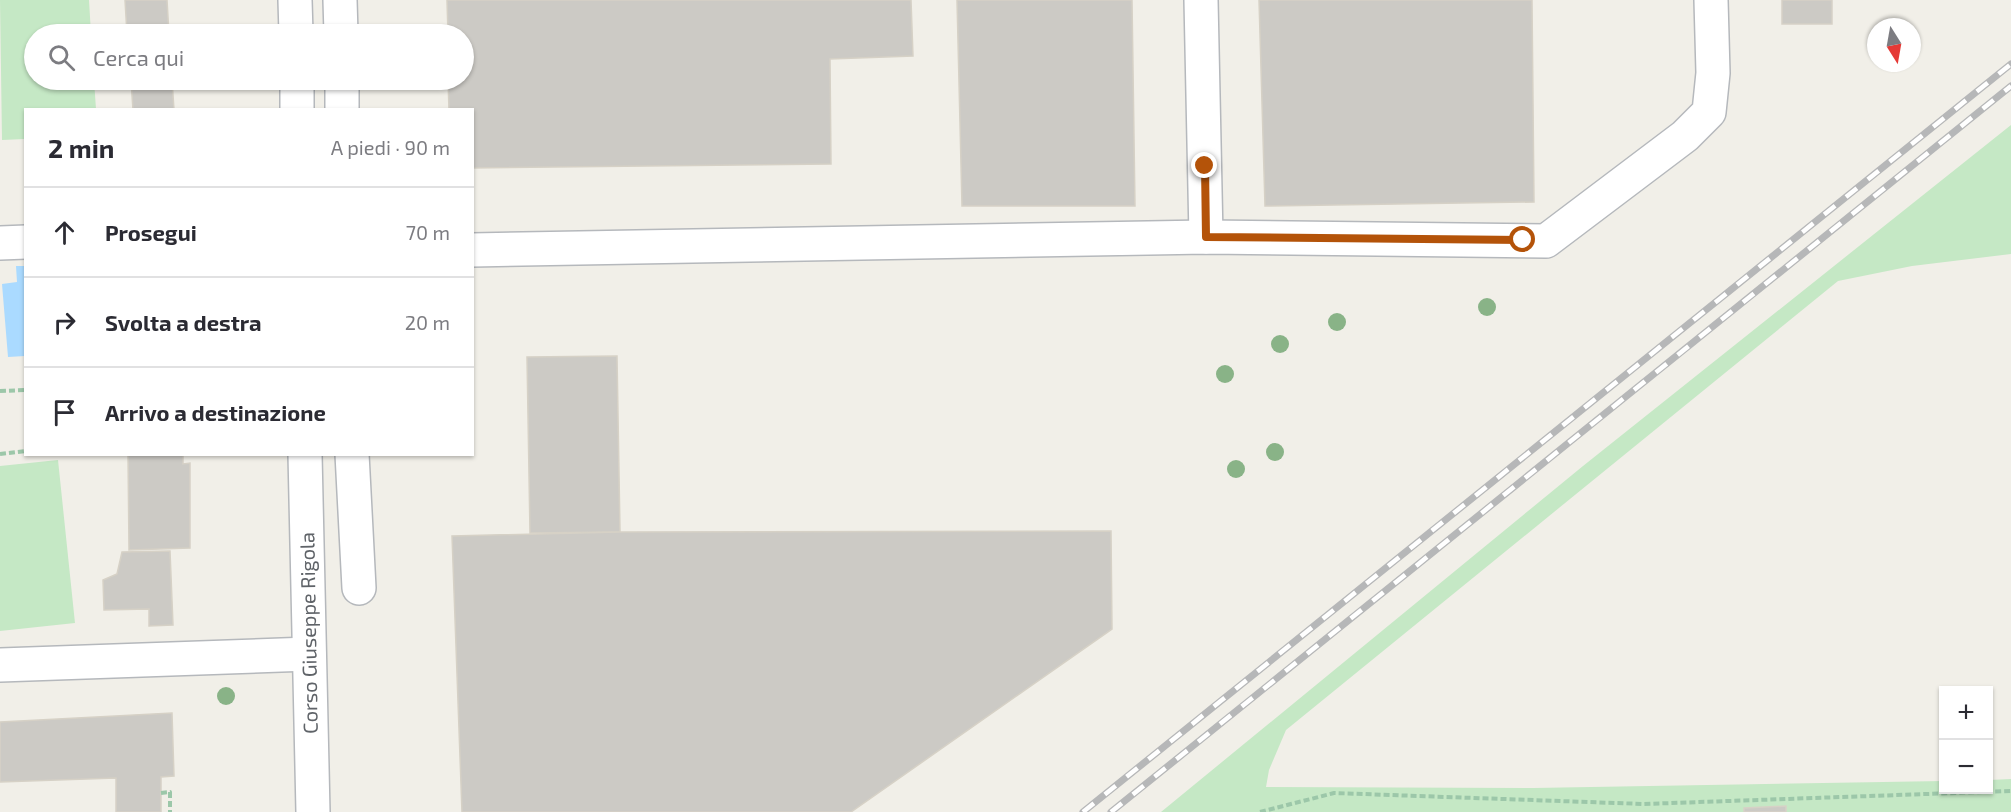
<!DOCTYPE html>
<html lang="it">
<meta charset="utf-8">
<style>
:root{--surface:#fff;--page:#f7f7f7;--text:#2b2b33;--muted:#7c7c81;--line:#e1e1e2}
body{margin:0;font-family:"Exo 2",sans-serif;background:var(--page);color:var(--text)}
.controls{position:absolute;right:18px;bottom:18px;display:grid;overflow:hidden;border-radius:0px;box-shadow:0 2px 4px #0004}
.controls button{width:54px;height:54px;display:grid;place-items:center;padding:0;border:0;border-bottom:2px solid var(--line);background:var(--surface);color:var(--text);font:30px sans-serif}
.compass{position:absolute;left:1867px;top:18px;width:54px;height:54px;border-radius:50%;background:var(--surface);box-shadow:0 2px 4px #0004;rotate:169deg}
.stop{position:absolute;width:18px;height:18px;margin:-14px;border:4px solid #b45309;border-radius:50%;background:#fff}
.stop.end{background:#b45309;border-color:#fff;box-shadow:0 2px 6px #0008}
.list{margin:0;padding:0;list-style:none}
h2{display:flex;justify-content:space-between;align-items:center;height:78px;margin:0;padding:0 24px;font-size:26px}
h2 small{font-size:20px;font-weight:400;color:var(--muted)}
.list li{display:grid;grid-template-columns:39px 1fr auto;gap:18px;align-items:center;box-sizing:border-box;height:90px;padding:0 24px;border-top:2px solid var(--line)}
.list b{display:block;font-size:22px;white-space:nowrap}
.list em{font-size:20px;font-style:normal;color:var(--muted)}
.icon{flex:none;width:33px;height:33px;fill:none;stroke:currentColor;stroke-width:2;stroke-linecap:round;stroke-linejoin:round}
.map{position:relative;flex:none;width:2011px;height:812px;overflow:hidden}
.search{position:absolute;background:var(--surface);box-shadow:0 2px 4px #0004;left:24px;top:24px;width:450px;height:66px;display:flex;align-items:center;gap:15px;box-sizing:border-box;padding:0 21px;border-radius:33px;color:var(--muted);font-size:22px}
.panel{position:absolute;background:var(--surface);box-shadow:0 2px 4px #0004;left:24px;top:108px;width:450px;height:348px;border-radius:0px}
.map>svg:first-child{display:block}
.green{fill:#c5e8c5}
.water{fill:#aadaff}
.building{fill:#cccac5;stroke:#d6d1c6;stroke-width:1.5}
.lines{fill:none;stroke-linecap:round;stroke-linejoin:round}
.minor-casing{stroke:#b5b8bc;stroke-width:36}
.path{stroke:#9cc7a9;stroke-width:4;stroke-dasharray:6 3;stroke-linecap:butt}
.minor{stroke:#fff;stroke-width:33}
.rail-casing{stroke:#b6b7b8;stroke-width:7}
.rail{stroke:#fff;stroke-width:4.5;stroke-dasharray:14;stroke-linecap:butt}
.tree{fill:#89b387}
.route{stroke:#b45309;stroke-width:8}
.labels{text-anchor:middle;stroke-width:6;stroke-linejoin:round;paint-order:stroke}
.street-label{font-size:20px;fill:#5f6368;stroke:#fff}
</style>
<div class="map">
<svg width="2011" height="812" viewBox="0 0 2011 812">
<rect width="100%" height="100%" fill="#f1efe8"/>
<g class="green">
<polygon points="0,0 89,0 91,34 34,34 34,80 94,80 96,109 26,110 25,139 2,140"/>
<polygon points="2011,125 2011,254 1912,266 1838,281 1286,730 1269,770 1266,787 1533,788 1943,781 1944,790 1988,790 1989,780 2011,779 2011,812 1161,812 1583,466"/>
<polygon points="58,460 75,623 0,631 0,466"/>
</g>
<polygon class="water" points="16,266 25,266 25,356 8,357 2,284 17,282"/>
<g class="building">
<polygon points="125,0 167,0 169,34 127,34"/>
<polygon points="447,0 911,0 913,56 830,59 831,164 472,168 472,110 449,110 448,80 464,80 464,34 448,34"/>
<polygon points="957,0 1132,0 1135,206 962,206"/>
<polygon points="1259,0 1532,0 1534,202 1265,206"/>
<rect x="1782" y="0" width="50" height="24"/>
<polygon points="131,80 172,80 174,110 133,110"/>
<polygon points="617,356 620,532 530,533 527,357"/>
<polygon points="128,454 183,454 183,464 190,463 190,548 129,550"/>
<polygon points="1111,531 1112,629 851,812 462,812 452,536 620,532"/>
<polygon points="170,551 173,625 149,626 149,609 104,610 103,580 117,574 122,552"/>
<polygon points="172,713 174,776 161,777 161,812 116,812 116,778 0,782 0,722"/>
<polygon points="1786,806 1786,812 1744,812 1744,808"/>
</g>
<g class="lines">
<defs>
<g id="minor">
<polyline points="295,0 296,34"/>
<polyline points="340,0 341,34"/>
<polyline points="1201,0 1206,237"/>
<polyline points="297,80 297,110"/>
<polyline points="342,80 342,110"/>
<polyline points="0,243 26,242"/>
<polyline points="472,250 1206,237 1546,241 1685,136 1709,112 1713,73 1711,0"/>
<polyline points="305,454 313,812"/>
<polyline points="352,454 359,588"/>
<polyline points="0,665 309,654"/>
</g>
</defs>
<use href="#minor" class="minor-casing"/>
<g class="path">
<polyline points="0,391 26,390"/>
<polyline points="0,454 26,451"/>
<polyline points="161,793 170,792 170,812"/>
<polyline points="1260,812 1334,793 1644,804 2011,791"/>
</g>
<use href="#minor" class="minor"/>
<defs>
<g id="rail">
<polyline points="1083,812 2011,64"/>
<polyline points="1111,812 2011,86"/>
</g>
</defs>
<use href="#rail" class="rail-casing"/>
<use href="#rail" class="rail"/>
</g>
<g class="tree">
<circle cx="1487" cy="307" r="9"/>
<circle cx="1337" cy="322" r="9"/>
<circle cx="1280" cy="344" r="9"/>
<circle cx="1225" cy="374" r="9"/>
<circle cx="1275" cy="452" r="9"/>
<circle cx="1236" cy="469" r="9"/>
<circle cx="226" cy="696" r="9"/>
</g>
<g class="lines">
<polyline class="route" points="1205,166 1206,237 1523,240"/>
</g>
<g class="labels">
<g class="street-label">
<text transform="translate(309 633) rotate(-91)" y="7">Corso Giuseppe Rigola</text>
</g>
</g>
</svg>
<div class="controls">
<button>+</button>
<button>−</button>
</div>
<svg class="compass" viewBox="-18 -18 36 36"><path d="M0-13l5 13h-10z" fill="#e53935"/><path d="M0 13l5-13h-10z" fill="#7c7c81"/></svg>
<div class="stop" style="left:1523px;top:240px"></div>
<div class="stop end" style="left:1205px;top:166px"></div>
<div class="search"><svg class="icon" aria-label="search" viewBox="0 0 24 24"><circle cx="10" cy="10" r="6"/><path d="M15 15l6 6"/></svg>Cerca qui</div>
<section class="panel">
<h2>2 min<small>A piedi · 90 m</small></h2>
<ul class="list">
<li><svg class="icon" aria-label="ahead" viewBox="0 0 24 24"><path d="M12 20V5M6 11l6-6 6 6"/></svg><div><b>Prosegui</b></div><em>70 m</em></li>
<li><svg class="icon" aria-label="right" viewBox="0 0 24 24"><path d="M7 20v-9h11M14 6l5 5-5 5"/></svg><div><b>Svolta a destra</b></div><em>20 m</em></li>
<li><svg class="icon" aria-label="arrive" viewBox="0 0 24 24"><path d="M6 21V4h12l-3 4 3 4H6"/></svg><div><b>Arrivo a destinazione</b></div></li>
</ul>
</section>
</div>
